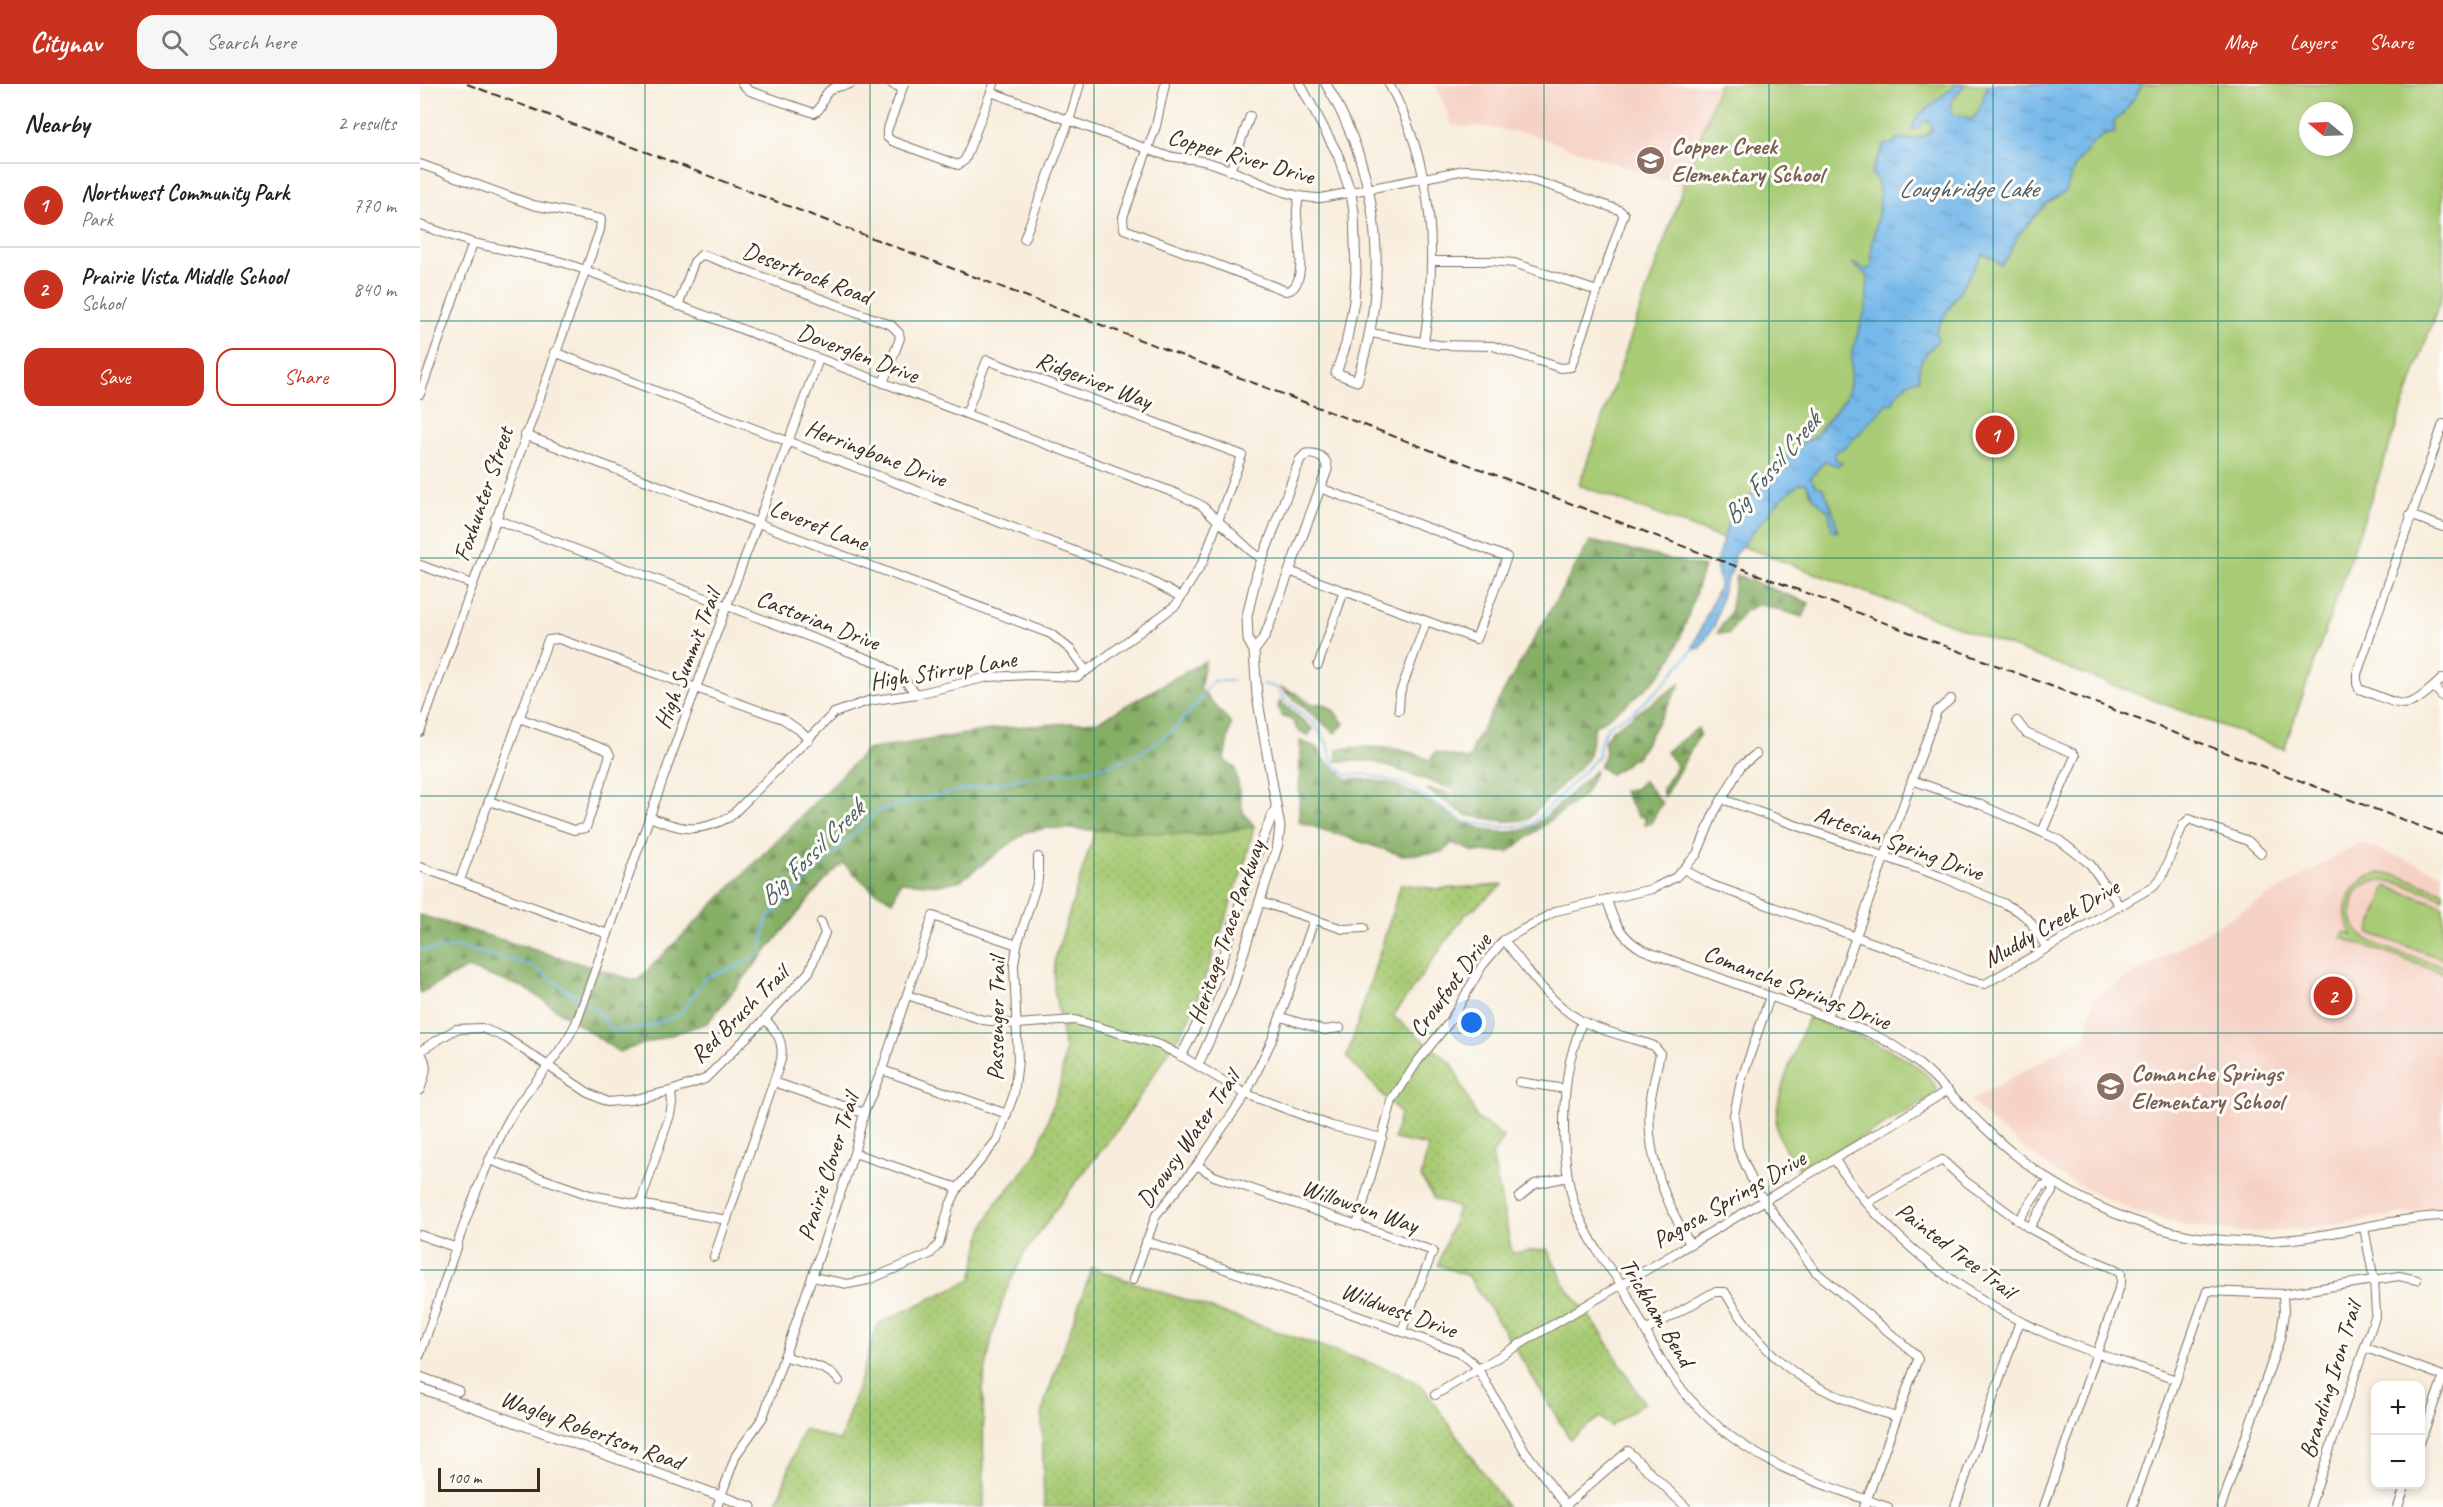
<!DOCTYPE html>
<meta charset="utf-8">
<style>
:root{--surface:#fff;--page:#f6f6f6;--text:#222;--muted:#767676;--line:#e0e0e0;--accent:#c8321e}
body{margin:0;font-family:Caveat,sans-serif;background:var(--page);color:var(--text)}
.controls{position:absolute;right:18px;bottom:18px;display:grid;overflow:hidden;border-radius:12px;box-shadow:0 3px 9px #0003}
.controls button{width:54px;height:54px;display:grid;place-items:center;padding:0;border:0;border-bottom:2px solid var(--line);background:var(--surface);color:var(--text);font:30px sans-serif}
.compass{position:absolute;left:1879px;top:18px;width:54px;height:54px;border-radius:50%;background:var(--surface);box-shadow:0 3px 9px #0003;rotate:289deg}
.scale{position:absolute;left:18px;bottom:15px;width:102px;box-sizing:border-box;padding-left:6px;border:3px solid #3b2a1e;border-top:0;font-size:16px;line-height:21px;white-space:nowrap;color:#3b2a1e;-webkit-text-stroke:4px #fdfcf7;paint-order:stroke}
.you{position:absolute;left:1052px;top:939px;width:21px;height:21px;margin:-15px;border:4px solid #fff;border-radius:50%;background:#1a73e8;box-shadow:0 0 0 9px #1a73e833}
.badge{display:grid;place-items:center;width:39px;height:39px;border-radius:50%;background:var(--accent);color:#fff;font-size:20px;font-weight:700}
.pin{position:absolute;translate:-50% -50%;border:3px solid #fff;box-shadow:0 2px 6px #0006}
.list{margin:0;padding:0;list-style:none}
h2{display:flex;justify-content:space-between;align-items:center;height:78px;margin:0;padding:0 24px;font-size:26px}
h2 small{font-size:20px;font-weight:400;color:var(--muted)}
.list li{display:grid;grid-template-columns:39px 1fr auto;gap:18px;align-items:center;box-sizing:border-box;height:84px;padding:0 24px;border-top:2px solid var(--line)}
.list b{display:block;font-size:22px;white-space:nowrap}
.list p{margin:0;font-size:20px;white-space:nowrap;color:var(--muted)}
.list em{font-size:20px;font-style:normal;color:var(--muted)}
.actions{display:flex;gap:12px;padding:18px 24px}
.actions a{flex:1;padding:14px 0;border:2px solid var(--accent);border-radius:18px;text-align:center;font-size:21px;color:var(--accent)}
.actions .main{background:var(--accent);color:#fff}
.icon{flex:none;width:33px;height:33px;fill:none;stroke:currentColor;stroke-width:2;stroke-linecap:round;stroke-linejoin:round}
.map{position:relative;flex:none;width:2023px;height:1423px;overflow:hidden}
header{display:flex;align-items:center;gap:36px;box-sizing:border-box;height:84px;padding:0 30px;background:var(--accent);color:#fff}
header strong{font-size:28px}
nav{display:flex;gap:33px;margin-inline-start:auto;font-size:21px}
.search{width:420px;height:54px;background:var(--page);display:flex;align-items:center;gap:15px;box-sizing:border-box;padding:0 21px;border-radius:18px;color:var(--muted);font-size:22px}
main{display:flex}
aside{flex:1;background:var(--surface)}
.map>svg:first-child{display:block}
.built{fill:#f6d2c4}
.grass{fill:url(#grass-dots);stroke:#727a4a;stroke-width:1.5}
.forest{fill:url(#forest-firs);stroke:#606c42;stroke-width:1.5}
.park{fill:#a8cb75;stroke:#727a4a;stroke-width:1.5;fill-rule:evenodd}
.water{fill:url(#water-ripples);stroke:#587184;stroke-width:1.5}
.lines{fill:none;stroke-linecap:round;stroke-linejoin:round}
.stream{stroke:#74b8ea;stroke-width:2}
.minor-casing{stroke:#7d6e60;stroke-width:10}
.tertiary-casing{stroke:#7d6e60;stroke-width:11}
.minor{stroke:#fff;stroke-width:8}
.tertiary{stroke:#fff;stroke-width:9}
.rail{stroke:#3b2a1e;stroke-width:2;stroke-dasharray:9 4.5;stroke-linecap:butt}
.grid{fill:none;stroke:#0f766e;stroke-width:1.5;stroke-opacity:0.55}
.labels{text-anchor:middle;stroke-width:6;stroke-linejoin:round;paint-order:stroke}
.education-label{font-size:24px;font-weight:bold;fill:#785e54;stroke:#fdfcf7;text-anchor:start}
.street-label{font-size:24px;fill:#3b2a1e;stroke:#fdfcf7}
.water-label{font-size:26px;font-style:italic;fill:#4f5c65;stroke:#fdfcf7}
</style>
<header>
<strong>Citynav</strong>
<div class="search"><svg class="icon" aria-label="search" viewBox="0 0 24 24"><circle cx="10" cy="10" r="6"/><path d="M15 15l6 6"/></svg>Search here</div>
<nav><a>Map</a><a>Layers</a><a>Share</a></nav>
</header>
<main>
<aside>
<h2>Nearby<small>2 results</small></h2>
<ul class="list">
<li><span class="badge">1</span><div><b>Northwest Community Park</b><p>Park</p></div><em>770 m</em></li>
<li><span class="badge">2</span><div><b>Prairie Vista Middle School</b><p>School</p></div><em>840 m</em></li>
</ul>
<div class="actions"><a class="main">Save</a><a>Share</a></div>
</aside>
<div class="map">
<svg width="2023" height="1423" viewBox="0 0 2023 1423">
<defs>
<pattern id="grass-dots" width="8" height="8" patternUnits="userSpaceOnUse" patternTransform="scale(1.5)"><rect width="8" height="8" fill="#a8cb75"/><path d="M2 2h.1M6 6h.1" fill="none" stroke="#92ae65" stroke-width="1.8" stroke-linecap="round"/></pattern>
<pattern id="forest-firs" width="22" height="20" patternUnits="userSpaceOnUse" patternTransform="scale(1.5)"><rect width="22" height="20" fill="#86af66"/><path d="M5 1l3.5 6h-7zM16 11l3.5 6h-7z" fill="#6f8f53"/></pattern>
<pattern id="water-ripples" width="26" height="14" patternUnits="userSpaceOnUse" patternTransform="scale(1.5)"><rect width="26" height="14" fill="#74b8ea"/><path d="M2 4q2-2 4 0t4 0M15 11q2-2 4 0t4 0" fill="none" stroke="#6096bd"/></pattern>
</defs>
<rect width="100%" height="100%" fill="#fdfcf7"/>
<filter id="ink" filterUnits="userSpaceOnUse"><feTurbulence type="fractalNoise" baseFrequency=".0167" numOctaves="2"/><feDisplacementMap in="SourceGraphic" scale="12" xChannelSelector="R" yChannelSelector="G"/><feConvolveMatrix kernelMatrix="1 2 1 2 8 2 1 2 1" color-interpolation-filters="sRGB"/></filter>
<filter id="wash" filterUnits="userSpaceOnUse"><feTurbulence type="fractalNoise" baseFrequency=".008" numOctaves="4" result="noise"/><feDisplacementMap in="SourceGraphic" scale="24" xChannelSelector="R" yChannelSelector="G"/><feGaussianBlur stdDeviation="1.35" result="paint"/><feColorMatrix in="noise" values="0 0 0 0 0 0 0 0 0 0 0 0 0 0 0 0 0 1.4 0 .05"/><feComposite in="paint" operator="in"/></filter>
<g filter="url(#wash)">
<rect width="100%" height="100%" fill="#f8eddc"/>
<g class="built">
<polygon points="1015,0 1299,0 1263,103 1110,50 1065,43 1032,42"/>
<polygon points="1939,759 2023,789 2022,1123 1898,1143 1849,1148 1824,1148 1766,1142 1715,1128 1655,1100 1631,1085 1571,1038 1551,1017 1666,951 1673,914"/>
</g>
<g class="grass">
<polygon points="834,742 826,775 782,903 767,939 701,1041 646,1111 604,1170 585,1209 572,1253 563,1300 564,1423 356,1422 383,1345 420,1357 458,1240 552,1195 563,1145 576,1119 600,1092 618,1065 640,1001 645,966 634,905 635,875 675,746 784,751"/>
<polygon points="981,800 1017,805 1083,801 1044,832 973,932 1032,980 1057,1034 1084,1054 1072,1071 1092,1169 1127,1165 1147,1204 1181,1248 1224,1319 1190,1342 1180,1333 1150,1355 1089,1254 1048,1192 1018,1181 1038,1124 1014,1115 1001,1093 1008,1062 974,1055 980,1029 927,973"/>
<polygon points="672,1184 979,1289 1003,1303 1087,1423 624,1423 622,1334 625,1317"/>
</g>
<g class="forest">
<path d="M 1170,457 L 1284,483 C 1274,512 1266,543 1253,571 C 1240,598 1200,626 1175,642 L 1168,675 L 1107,736 L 1084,737 L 1046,731 L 1006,705 L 1039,711 L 1033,705 L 952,677 L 916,677 L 917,665 C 948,661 982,663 1010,676 L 1015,668 L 1050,676 L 1053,661 Z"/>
<polygon points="1316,491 1389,519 1383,533 1339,520 1323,528 1309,550 1297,549 1310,529"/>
<polygon points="785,577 780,605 811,639 804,676 815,684 823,728 834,742 784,751 628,744 606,748 541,796 520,801 480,798 473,817 451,805 423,779 403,798 287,939 199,968 105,904 47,884 0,909 0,831 217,897 447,666 582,644 679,637"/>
<polygon points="1261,599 1216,675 1211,675 1204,682 1190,690 1179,682 1186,668 1184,657 1192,646"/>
<polygon points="859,603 877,610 891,620 904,620 914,627 924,640 915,649"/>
<polygon points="860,617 893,645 888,651 878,647 872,636 861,632 858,622"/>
<polygon points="1278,644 1280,650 1244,713 1242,705 1257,682 1246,668"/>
<path d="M 880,657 L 898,664 L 904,675 L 927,695 C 944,695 961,696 977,702 C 1022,719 1054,761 1110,744 C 1119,741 1165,696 1176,686 L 1165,710 L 1088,768 L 1055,768 L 1032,759 L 1023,768 L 981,771 L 879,738 Z"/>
<polygon points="1223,696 1242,719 1231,739 1225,741 1225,733 1218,732 1203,707 1217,704"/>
</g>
<g class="park">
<path d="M 1299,0 L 2023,0 L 2023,208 L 1864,665 L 1159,401 ZM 1888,27 L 1924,27 L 1924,63 L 1888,63 Z"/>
<path d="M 1959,789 L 1977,791 L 2023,807 L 2023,814 C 1997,805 1935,775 1932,826 C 1931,837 1936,848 1945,854 C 1960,865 2004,876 2023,882 L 2023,889 L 1922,854 L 1924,848 L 1932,850 C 1918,825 1929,796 1959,789 Z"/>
<polygon points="1966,802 2023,822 2023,875 1949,849"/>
<path d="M 1388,933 C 1422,946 1503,971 1517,1006 L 1513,1012 L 1381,1089 C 1374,1078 1364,1066 1359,1053 C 1347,1024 1378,963 1388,933 Z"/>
</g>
<path class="water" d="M 1537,0 L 1545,0 L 1530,19 L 1533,31 L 1545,32 L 1550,36 L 1558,29 L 1568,0 L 1723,0 C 1714,12 1707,30 1694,37 L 1695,49 L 1685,51 L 1674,58 L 1655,82 L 1645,108 L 1627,119 L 1599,150 L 1587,174 L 1580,181 L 1574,175 L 1563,170 L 1520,239 L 1516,249 L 1518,256 C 1507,269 1497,276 1499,295 C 1487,297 1476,308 1473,319 L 1468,319 L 1428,361 L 1415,369 L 1415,375 L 1422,379 L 1418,382 L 1405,377 L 1391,393 L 1395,401 L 1403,404 C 1410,419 1416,432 1417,448 L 1412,446 L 1409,428 L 1393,413 L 1386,399 L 1380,399 L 1360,416 L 1314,471 L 1312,486 L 1304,502 L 1295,540 L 1280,564 L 1272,566 L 1300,500 L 1296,479 L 1309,436 L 1348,390 L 1386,356 L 1392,355 L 1425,315 L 1430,301 L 1432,267 L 1446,224 L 1448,193 L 1432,179 L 1446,186 L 1453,181 C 1445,160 1468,124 1456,94 L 1451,92 C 1453,80 1460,72 1464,61 L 1472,60 L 1476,55 C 1489,55 1506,56 1513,44 L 1505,36 L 1502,38 L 1501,42 L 1493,46 L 1492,43 L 1499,31 Z"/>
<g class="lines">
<g class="stream">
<polyline points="843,600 855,603 865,616 895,640 908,661 913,679 927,691 945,690 987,701 1044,738 1082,743 1111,741 1178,673 1181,656 1188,642 1213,628 1241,603 1273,565"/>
<polyline points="0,866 39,863 111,881 161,916"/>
<polyline points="166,919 175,925 193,947 229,942 260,931 285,894 318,882 341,869 347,835 457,727 509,713 599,695 687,682 718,670 751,648 776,621 793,597 813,597"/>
</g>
</g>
</g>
<g filter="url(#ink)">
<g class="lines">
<defs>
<g id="minor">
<path d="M 322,0 L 330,7 L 394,29 C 404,25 401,12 410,6 C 416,2 423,2 430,0"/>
<polyline points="472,0 482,4"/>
<polyline points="484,0 467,47 467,53 472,57 538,81 545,76 574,0"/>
<path d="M 745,0 L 736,42 L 703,133 L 704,145 L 866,207 C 889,205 878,149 877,132 C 876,126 878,120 879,113"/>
<path d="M 969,0 C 1014,82 1018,169 1004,259"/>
<path d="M 571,8 L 741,70 C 756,75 772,74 787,78 C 825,88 861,115 901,114 L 1045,86 C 1099,86 1149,109 1199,126 L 1204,130 L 1151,283 L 1141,284 L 1073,262 L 1018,261 L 951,249"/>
<polyline points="0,80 113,121 181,135 180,146 0,648"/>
<polyline points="810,87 830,32"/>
<polyline points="0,141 53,159 142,178 165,186 755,409 781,421 831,467 842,475"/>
<polyline points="604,155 649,37 660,0"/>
<polyline points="1013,177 1071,177 1094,179 1177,207"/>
<polyline points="258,222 274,178 281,171 287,172 471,241 479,249 480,254 463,299"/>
<polyline points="134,268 725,494 761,513"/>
<polyline points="0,310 53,159"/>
<path d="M 2023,340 L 1937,590 L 1937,600 L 1939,605 C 1987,622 1983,631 2023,594"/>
<polyline points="105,351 631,550 651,566 666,587"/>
<polyline points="1990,431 2023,443"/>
<polyline points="75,435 459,579 484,596 497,610"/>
<polyline points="0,481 52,500"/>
<polyline points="869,487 1056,555 1087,473 900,404"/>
<polyline points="898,581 924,507"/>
<polyline points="2014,603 2023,613"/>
<polyline points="979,626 980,609 1006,538"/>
<polyline points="1597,637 1606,649 1653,669 1655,672 1622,748"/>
<polyline points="1492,696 1559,720 1639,756 1670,780 1699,821"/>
<polyline points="1302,715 1522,793 1585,820 1598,827 1610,837 1626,863"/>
<polyline points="69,717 154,746 166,744 190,671 187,666 99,634"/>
<path d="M 229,733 C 264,746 276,750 310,733 L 414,629 L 448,617 L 497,610 L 568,593 L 610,591 L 657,593 L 675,581 L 756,521 L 783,478 L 822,371 L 567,276 L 546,330"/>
<polyline points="0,783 188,850"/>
<polyline points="1265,786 1292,801 1498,875 1546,896 1565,900 1734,802 1742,793 1763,741 1769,735 1828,757 1841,769"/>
<polyline points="40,796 128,556 139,555 363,635 379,646 389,656"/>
<path d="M 1187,815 C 1193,838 1202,854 1223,866 L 1448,948 C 1509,974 1543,1030 1594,1070 C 1673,1133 1773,1167 1874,1155 C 1924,1149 1973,1134 2023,1132"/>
<polyline points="841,818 923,845 944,844"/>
<path d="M 1084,856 C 1106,884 1129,918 1160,936 C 1179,947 1213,954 1234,962 L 1240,969 C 1237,986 1232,1003 1230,1019 C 1225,1070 1245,1118 1270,1160"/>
<polyline points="487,911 563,936 596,940 655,936 740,961 761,972 826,1010 912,1042 962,1054"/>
<polyline points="1350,913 1321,997 1314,1031 1318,1064 1336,1105 1395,1187 1494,1269 1498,1275 1444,1423"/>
<polyline points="861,933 904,946 920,944"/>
<polyline points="1407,933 1517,627 1531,615"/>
<path d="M 1162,937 C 1158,950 1153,964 1150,977 C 1141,1020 1141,1089 1158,1130 C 1164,1142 1170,1155 1177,1166 C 1184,1179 1195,1190 1203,1203 C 1221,1236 1236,1273 1259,1302 C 1316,1374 1385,1395 1468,1423"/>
<polyline points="0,967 36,945 62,944 86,954 167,1008 187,1018 211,1016 251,1007 285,995 345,935 389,888 405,849 401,838"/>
<path d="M 0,968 C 10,982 5,991 0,1006"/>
<polyline points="462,986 587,1030"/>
<polyline points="354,998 444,1029"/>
<polyline points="1099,998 1146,1005"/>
<polyline points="434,1069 538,1104"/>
<polyline points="69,1076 170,1111 307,1136"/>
<path d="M 1415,1076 C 1463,1152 1542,1211 1623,1248 C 1665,1268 1712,1280 1756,1296"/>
<polyline points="777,1081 794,1092 1013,1167 982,1246"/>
<polyline points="1099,1113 1115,1100 1148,1093"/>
<polyline points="1447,1119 1522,1076 1545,1097 1609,1144 1653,1168 1695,1185 1701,1189 1701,1199 1624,1423"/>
<polyline points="220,1120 250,1031 252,1019 251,1007"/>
<polyline points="1598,1137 1622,1102 1633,1098 1632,1108 1609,1144"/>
<polyline points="937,1142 972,1017 997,978 1031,936 1062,882 1084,856 1136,827 1232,805 1256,793 1277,770 1294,729 1321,682 1336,670"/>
<polyline points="0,1151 37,1164"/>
<polyline points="726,1157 1039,1268 1052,1278 1058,1285 1105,1367 1147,1423"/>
<path d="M 294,1173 L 361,976 C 364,957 357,948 345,935"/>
<polyline points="392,1193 428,1200 448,1196 510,1170 519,1160 529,1123 538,1104 577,1056 594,1010 598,977 594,881 597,861 618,796 618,773"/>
<polyline points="713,1196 736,1131 777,1081 826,1010 852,956 894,836"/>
<path d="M 1227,1246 L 1294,1208 L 1305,1208 C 1349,1284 1395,1309 1477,1333"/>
<polyline points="1946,1264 2023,1292"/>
<path d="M 0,1271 C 26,1196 49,1114 85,1043 C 104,1005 139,976 157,937 L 263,639 L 399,275"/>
<path d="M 364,1272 C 380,1278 410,1282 419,1297"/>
<path d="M 1015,1311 C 1185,1208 1359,1111 1528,1006"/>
<polyline points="2000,1359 2023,1294"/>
<polyline points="1145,1422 1208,1367 1266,1423"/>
<polyline points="297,1423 316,1371 343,1333 392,1193 434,1069 444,1029 462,986 513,832 597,861"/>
<polyline points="1535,1423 1600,1237"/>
<polyline points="1712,1423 1787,1207 1863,1210 1979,1192 1997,1196"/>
<polyline points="1801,1423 1860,1255 1864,1229 1863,1210"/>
<polyline points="1890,1423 1956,1230 1954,1196 1944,1144"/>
<polyline points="1978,1423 1986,1400"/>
</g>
<g id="tertiary">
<path d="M 880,0 L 918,71 L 931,110 L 934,128 L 936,189 L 934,217 L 926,260 L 916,289 L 937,297 C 970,195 961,92 906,0"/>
<path d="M 761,972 C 805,894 818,804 856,724"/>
<path d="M 778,981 L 811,908 L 858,760 L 860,743 L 837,612 L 834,567 L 828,556 L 827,532 L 837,489 L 880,376 L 886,370 C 897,369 908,374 907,386 L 845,552 L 834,567"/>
<polyline points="0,1293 38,1307"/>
<polyline points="0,1304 331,1423"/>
</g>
</defs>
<use href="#minor" class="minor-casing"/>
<use href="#tertiary" class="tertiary-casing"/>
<use href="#minor" class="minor"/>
<use href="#tertiary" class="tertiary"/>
<polyline class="rail" points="47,0 2023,751"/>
</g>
</g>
<path class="grid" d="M 225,0 L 225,1423M 450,0 L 450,1423M 674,0 L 674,1423M 899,0 L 899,1423M 1124,0 L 1124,1423M 1349,0 L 1349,1423M 1573,0 L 1573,1423M 1798,0 L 1798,1423M 0,237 L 2023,237M 0,474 L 2023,474M 0,712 L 2023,712M 0,949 L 2023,949M 0,1186 L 2023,1186"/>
<defs>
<symbol id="school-disc" viewBox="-11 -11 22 22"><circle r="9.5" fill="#8d6e63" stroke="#fdfcf7"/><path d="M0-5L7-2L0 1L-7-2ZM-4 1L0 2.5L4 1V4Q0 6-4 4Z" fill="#fff"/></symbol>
</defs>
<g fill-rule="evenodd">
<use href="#school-disc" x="1214" y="60" width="33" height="33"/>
<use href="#school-disc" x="1674" y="986" width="33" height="33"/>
</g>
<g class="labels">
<g class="education-label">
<text x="1251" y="70">Copper Creek<tspan x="1251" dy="28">Elementary School</tspan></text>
<text x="1711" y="997">Comanche Springs<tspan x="1711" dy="28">Elementary School</tspan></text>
</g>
<g class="street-label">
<text transform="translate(821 72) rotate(16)" y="8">Copper River Drive</text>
<text transform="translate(387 189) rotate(21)" y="8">Desertrock Road</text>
<text transform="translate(438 269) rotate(21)" y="8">Doverglen Drive</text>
<text transform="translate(674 296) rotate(21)" y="8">Ridgeriver Way</text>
<text transform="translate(456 369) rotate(21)" y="8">Herringbone Drive</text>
<text transform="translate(63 410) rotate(-71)" y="8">Foxhunter Street</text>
<text transform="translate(399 441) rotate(21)" y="8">Leveret Lane</text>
<text transform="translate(398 536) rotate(21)" y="8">Castorian Drive</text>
<text transform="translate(267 575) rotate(-69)" y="8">High Summit Trail</text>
<text transform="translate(523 586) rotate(-9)" y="8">High Stirrup Lane</text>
<text transform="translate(1479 759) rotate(20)" y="8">Artesian Spring Drive</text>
<text transform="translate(1631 839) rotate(-30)" y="8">Muddy Creek Drive</text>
<text transform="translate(806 848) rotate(-71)" y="8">Heritage Trace Parkway</text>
<text transform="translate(1030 901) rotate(-54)" y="8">Crowfoot Drive</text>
<text transform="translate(1377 903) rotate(21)" y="8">Comanche Springs Drive</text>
<text transform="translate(319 930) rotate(-45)" y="8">Red Brush Trail</text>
<text transform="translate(576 935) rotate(-89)" y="8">Passenger Trail</text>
<text transform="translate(768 1055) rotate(-55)" y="8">Drowsy Water Trail</text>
<text transform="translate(408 1083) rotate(-72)" y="8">Prairie Clover Trail</text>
<text transform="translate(1309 1115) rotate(-30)" y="8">Pagosa Springs Drive</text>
<text transform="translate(940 1122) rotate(19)" y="8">Willowsun Way</text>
<text transform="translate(1536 1166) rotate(37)" y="8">Painted Tree Trail</text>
<text transform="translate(979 1226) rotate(20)" y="8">Wildwest Drive</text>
<text transform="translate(1237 1228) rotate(59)" y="8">Trickham Bend</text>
<text transform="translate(1910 1296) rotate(-73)" y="8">Branding Iron Trail</text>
<text transform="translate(172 1346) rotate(20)" y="8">Wagley Robertson Road</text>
</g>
<g class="water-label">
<text x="1548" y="113">Loughridge Lake</text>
<text transform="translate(1351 384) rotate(-50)" y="9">Big Fossil Creek</text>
<text transform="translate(391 769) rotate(-45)" y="9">Big Fossil Creek</text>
</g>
</g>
</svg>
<div class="controls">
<button>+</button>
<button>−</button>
</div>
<svg class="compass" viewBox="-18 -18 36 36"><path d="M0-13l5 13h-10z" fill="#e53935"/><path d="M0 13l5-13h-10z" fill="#767676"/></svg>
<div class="scale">100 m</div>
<div class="you"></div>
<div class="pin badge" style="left:1575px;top:351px">1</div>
<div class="pin badge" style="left:1913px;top:912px">2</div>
</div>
</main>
